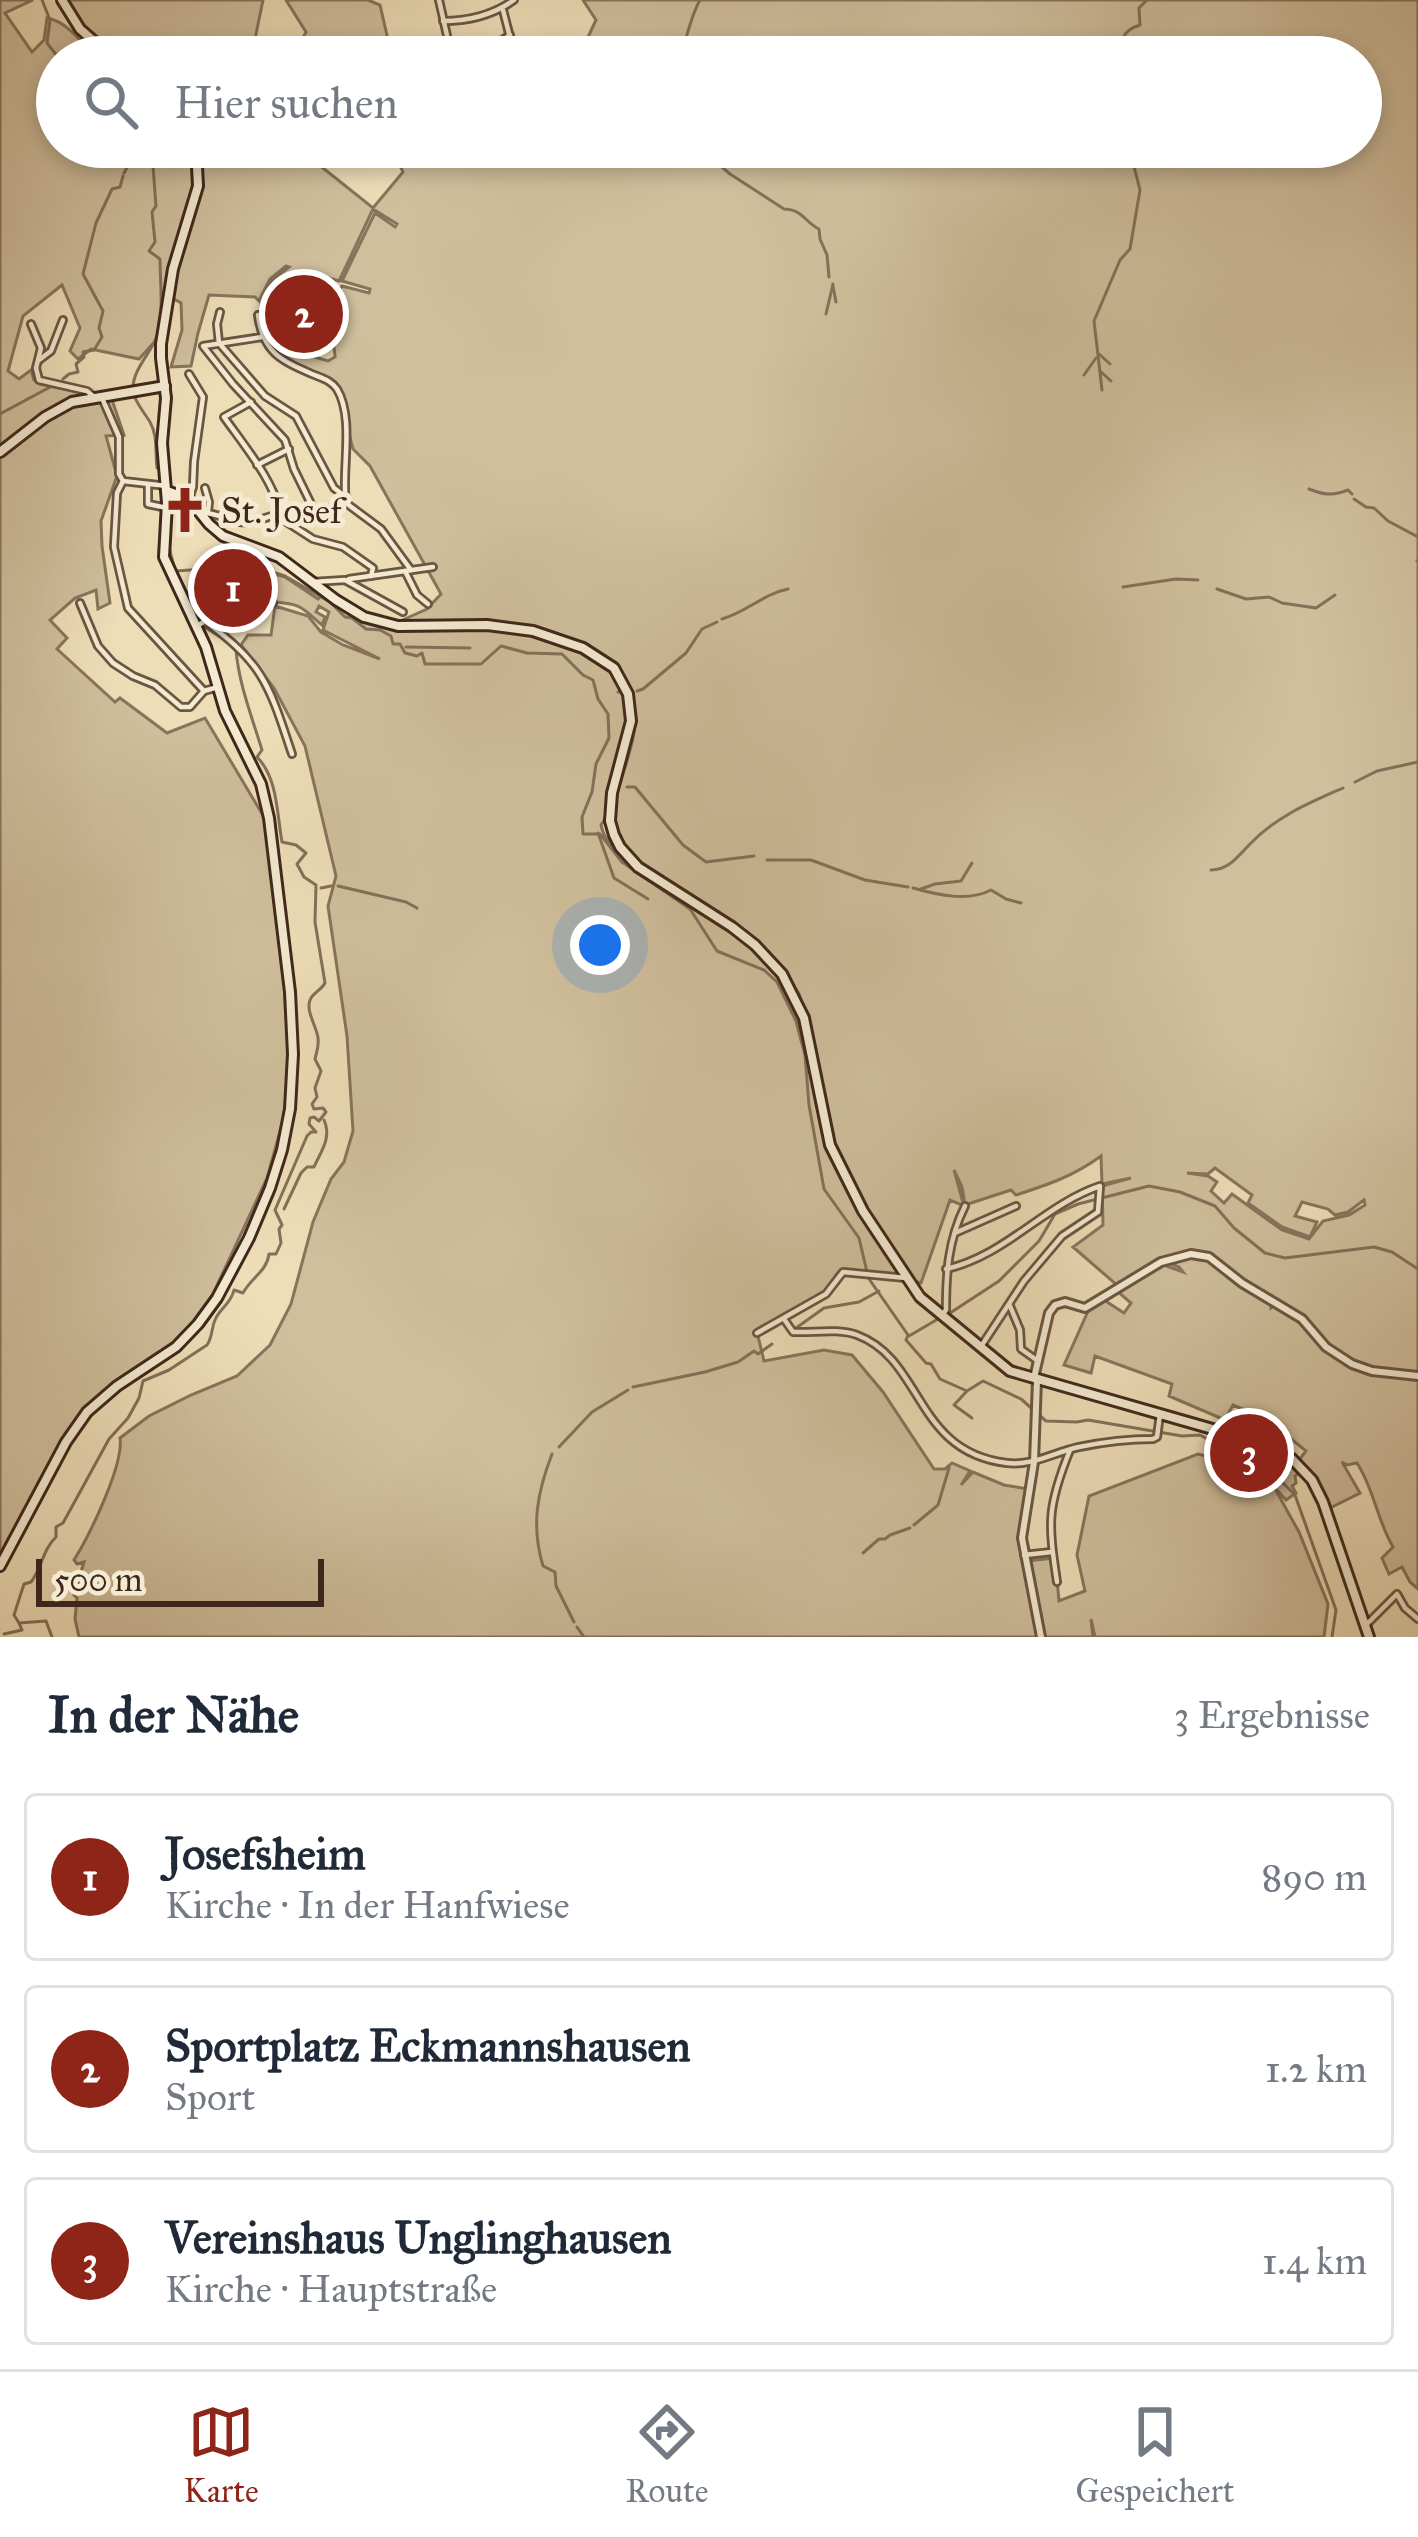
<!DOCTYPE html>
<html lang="de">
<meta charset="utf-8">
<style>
:root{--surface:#fff;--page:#f2f2f3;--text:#1f2937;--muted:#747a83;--line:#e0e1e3;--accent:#8f2418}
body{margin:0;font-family:"IM FELL Great Primer",serif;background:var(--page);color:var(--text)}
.scale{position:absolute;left:36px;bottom:30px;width:288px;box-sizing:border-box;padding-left:12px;border:6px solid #3f281b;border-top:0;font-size:33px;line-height:42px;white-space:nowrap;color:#3f281b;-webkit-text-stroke:9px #f4ead1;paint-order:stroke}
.you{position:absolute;left:600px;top:945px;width:42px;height:42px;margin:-30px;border:9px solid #fff;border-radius:50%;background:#1a73e8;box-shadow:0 0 0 18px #1a73e833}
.badge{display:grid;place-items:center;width:78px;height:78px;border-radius:50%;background:var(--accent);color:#fff;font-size:39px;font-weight:700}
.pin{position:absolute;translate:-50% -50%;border:6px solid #fff;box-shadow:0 3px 12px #0006}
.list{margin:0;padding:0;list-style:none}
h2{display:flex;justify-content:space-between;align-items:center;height:156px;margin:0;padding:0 48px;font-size:51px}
h2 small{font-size:39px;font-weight:400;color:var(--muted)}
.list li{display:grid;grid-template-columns:78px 1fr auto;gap:36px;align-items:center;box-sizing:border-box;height:168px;margin:0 24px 24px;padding:0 24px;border:3px solid var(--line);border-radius:12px}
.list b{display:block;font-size:45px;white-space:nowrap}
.list p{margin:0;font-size:39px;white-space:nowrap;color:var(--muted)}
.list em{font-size:39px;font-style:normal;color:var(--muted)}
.icon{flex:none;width:66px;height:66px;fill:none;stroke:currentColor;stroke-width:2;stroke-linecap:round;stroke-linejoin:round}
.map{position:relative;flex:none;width:1418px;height:1637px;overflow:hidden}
.search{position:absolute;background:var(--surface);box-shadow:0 6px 18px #0003;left:36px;right:36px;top:36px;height:132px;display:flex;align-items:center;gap:30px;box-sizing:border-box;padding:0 42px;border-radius:66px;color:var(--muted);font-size:45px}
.sheet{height:732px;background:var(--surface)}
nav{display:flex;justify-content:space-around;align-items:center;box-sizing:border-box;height:168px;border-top:3px solid var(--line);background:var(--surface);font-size:33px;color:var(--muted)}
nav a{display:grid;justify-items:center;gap:6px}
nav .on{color:var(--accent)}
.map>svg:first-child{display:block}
.green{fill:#d0bf9d;stroke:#88745c;stroke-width:3;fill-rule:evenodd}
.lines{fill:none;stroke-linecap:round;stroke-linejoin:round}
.stream{stroke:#847059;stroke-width:3}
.minor-casing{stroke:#6b5642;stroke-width:10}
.tertiary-casing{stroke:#6b5642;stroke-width:12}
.secondary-casing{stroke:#3f281b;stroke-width:14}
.minor{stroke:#f4ead1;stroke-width:4.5}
.tertiary{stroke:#f4ead1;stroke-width:6}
.secondary{stroke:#f4ead1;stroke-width:8}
.labels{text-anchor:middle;stroke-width:10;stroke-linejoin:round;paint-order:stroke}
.poi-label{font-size:36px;fill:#3f281b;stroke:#f4ead1;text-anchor:start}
</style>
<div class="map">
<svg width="1418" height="1637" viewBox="0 0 1418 1637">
<rect width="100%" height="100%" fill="#eedeb8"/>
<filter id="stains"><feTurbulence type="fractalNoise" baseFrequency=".00167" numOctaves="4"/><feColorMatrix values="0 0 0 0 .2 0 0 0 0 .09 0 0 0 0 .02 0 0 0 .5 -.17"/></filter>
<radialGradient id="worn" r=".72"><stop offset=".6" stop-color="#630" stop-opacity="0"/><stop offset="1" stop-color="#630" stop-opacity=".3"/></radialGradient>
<g class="green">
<path d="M 0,0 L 33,0 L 5,13 L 32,52 L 44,40 L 47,18 C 70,22 80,45 100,57 L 57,57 L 57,147 L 193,147 L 196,182 L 167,296 L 164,295 L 158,338 L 139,359 L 91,349 L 78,359 L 70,351 L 80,328 L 62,285 L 23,316 L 8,371 L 19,379 L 31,370 L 34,380 L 40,384 L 80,392 L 82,396 L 46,412 L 0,449 Z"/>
<polygon points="67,0 263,0 255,39 273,57 119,57 93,38 76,19"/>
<polygon points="286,0 368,0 380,5 392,57 293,57 306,32"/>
<path d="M 583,0 L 1418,0 L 1418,1589 L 1410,1582 L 1402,1567 L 1389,1574 L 1382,1558 L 1393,1547 C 1377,1520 1374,1489 1357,1463 L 1347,1465 L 1342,1462 L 1360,1493 L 1330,1508 L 1322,1489 L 1299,1460 L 1306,1451 L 1267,1419 L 1233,1405 L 1225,1420 L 1169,1396 L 1172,1384 L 1095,1356 L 1091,1373 L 1064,1365 L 1089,1309 L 1104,1300 L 1124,1313 L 1131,1303 L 1117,1291 L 1161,1264 L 1183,1272 L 1179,1267 L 1166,1262 L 1193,1256 L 1210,1260 L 1271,1304 L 1271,1308 L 1275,1305 L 1300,1316 L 1241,1280 L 1209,1254 L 1177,1255 L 1118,1286 L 1073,1247 L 1103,1225 L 1102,1186 L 1131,1178 L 1102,1184 L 1101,1156 C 1074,1176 1047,1185 1016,1195 L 1011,1190 L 965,1205 L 962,1187 L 954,1170 L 964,1206 L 950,1200 L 921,1283 L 910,1280 L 870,1215 L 832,1142 L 809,1022 L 799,994 L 777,961 L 756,941 L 638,861 C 592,819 627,781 634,732 C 642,672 589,640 537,629 C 522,626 506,627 491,626 C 460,625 429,624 398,622 L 427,609 L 441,594 L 370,466 L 353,449 L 336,383 C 307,368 271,358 262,324 L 266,320 L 261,304 L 272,280 L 289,267 L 286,266 L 270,279 L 259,301 L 255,297 L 209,295 L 198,333 L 191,366 L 171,367 L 182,330 L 181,303 L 172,298 C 174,285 175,272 179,260 C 190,222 207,188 199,147 L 327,147 L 318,164 L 373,208 L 403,172 L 396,157 L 385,147 L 481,147 L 489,154 L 496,147 L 1361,147 L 1361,57 L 575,57 L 583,48 L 596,20 ZM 373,209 L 397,224 L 395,227 L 375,213 L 342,281 L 370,289 L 369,293 L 342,286 C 321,313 333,326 335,357 L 328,361 L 287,349 L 281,285 L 311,273 L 339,281 ZM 1215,1168 L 1252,1195 L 1248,1203 L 1282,1227 L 1310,1237 L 1317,1222 L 1295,1216 L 1302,1202 L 1328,1209 L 1335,1215 L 1348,1212 L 1364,1200 L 1365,1205 L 1349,1215 L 1323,1221 L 1309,1239 L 1282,1230 L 1232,1194 L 1224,1203 L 1211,1191 L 1217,1182 L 1208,1176 L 1187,1173 L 1208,1174 Z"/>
<polygon points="317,285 322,339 291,343 285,288"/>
<polygon points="111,397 124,435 106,436 117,476 101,521 102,546 110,603 98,609 96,590 75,598 50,620 67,638 57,649 115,702 120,698 167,733 205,718 264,817 282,932 289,1025 286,1110 267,1178 206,1309 182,1337 85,1411 0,1560 0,455 43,421 74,403"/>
<path d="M 237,554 L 253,557 L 258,569 L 285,577 L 318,599 L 324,593 C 344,609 363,623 389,628 C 419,633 452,627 483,628 C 532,630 620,646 628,706 C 633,741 616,781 607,816 L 601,825 C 609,865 681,895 713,916 C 732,929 754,945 769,963 C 817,1017 805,1089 830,1153 C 847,1195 875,1234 899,1272 L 898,1278 L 848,1269 L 836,1275 L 828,1289 L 757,1332 L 764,1361 L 824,1350 L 852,1355 L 883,1392 L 934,1469 L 945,1469 L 952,1463 L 970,1471 L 961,1485 L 973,1472 L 1004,1485 L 1028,1489 L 1019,1540 L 1027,1561 L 1055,1558 L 1059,1601 L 1085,1591 L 1077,1555 L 1089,1496 L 1198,1454 L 1234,1463 L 1270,1480 L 1273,1485 L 1282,1476 L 1280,1473 L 1286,1466 L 1286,1459 L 1302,1471 L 1295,1476 L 1296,1483 L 1292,1486 L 1296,1493 L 1286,1500 L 1274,1487 L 1299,1532 L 1328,1604 L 1324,1637 L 1095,1637 L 1091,1619 L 1093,1637 L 79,1637 L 75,1619 L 77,1598 L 74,1595 L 84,1562 L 77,1564 L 74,1560 C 89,1536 124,1465 120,1438 L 149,1416 L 191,1395 L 237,1376 L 270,1345 L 291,1304 L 313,1222 L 331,1179 L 344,1162 L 353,1131 L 347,1036 L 328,906 L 336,876 L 305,746 L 274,688 L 241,645 L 248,635 L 271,635 L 275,606 L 308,616 L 321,632 L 343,645 L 380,659 L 323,630 L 329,612 L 319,606 L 316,612 L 325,617 L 322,625 C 302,608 302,604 275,602 L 274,593 L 242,595 L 237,578 L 220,583 L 215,568 L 230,564 Z"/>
</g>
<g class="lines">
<g class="stream">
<polyline points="42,0 50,20 47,43 58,57"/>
<path d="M 678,57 C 689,37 689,19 700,0"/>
<path d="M 1121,57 C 1120,40 1123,30 1140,25 L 1139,8 L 1147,0"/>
<path d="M 137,147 L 148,164 L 153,166 L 156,206 L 152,212 L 155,242 L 149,251 L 160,259 C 160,284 164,311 157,336 C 151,353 133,369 133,388 C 133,400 144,412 150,422 C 158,436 155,452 157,468"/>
<path d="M 699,147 L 730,174 L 784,209 C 802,209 806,223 819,229 L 820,239 L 827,255 L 829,277"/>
<polyline points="124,173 131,160 130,153 133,147"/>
<polyline points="833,286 836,302"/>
<polyline points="826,314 833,284"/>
<polyline points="1099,354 1110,364"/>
<polyline points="1100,371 1111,381"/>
<polyline points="1084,375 1096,358"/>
<polyline points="63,379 69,374 78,372 76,364 84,357 83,352 94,350 102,337 99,328 103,311 83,274 96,223 112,189 120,187 123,176"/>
<polyline points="1102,390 1094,321 1120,260 1130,249 1140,190 1129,147"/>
<polyline points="0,414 52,386"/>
<path d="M 1309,489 C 1324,495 1333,496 1348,490 L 1352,494"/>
<polyline points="1354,499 1366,507 1374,508 1388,521 1418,537"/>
<polyline points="169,534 173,500"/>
<polyline points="168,544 175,570 203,626 225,640"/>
<polyline points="1417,561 1418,560"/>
<polyline points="177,571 202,569 210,561 219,565 229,564 238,553 254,556 260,568 285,576 330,602 345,617 352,618 366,629 380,630 391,636 393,644 400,644 405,653 417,656 422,653 425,664 481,664 501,646 527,653 562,654 583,675 593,680 598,699 608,714 609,738 596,764 592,792 582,817 583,834 600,834 622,862 690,909 717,951 764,970 777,982 796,1021 805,1055 809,1105 824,1189 859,1238 867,1272"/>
<polyline points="1123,587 1176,579 1198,580"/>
<polyline points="1217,589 1246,599 1269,597 1282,603 1316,608 1335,595"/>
<path d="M 722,619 C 747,612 763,594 788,589"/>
<polyline points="406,647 470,648"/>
<polyline points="637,691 643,689 686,653 702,629 717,622"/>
<polyline points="618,692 620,692"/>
<polyline points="1355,782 1377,771 1418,762"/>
<polyline points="627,787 635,787 683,845 706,862 754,856"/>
<polyline points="598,833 614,878 648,899"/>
<polyline points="767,860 811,860 865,880 908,887"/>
<path d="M 1211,870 C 1229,870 1238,856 1250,844 C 1277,816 1309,803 1343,788"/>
<polyline points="338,886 406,902 417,908"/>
<polyline points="321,888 331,886"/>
<path d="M 913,888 C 938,895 968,902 991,890 L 1006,899 L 1021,903"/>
<polyline points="921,889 935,884 961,881 972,863"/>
<path d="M 284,1209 L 301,1173 L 307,1167 L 314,1167 C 321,1151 332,1138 324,1120"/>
<polyline points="867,1276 908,1335 906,1340 926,1363 931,1364 940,1379 967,1391 983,1381 1021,1399 1046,1421 1077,1422 1088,1420 1182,1436 1200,1435 1276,1476 1295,1495 1336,1610 1332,1637"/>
<polyline points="947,1315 999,1281 1039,1241 1055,1214 1078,1204 1149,1186 1180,1192 1215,1206 1234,1228 1265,1253 1285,1258 1374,1247 1392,1252 1418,1269"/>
<polyline points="796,1328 824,1308 859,1302 879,1291"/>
<polyline points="909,1336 938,1319"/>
<polyline points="633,1387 705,1372 738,1362 754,1351 758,1354 772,1344"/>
<polyline points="966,1392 954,1405 972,1418"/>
<polyline points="559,1447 592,1412 628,1390"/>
<path d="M 552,1454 C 537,1493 531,1526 543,1566 L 555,1572 L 556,1586 L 574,1622"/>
<polyline points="914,1525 938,1505 949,1468"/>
<polyline points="863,1553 879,1539 885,1539 890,1535 910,1528"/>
<polyline points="577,1627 584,1637"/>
<polyline points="4,1634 22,1630 19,1623"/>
<path d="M 52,1637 L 46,1621 L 19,1623 L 14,1615 L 24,1584 L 31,1582 C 42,1568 43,1549 56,1537 L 56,1527 L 63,1523 L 109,1439 L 128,1418 L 139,1398 L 143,1381 L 169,1370 L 207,1345 C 213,1336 211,1329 215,1320 C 220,1308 231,1304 234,1290 L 243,1293 C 251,1278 267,1271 269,1254 L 276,1254 L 281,1243 L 279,1229 L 282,1225 L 275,1210 L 307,1136 L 311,1132 L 316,1132 L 309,1124 L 310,1118 L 314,1117 L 319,1121 L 326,1112 L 323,1108 L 314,1109 L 312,1104 L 317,1097 L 315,1088 L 321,1071 L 315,1059 C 317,1050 319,1047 318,1038 C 317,1027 304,1009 311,998 C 315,992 322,989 325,983 L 315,922 L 316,885 L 304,877 L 297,864 L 306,853 L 296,845 L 282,842 C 277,815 278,778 257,757 L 262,750 C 252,717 239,685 236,650"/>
</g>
<defs>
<g id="minor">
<polyline points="439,0 450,49"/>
<polyline points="503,10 515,57"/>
<path d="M 443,21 C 469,21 493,15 514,0"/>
<polyline points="490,57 501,41 510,35"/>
<polyline points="220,312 217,324 219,343 265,396 296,416 334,488 346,497"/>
<path d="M 258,315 C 263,352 280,360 312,374 C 321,378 331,380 337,389 C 355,419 341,471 346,503"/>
<polyline points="31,324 41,348 36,368 39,380 87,391 93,396"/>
<polyline points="262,337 203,346 233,384 285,440 294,469 314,510"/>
<polyline points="39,360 51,351 63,320"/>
<polyline points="189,374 203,397 194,462 193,487 189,499"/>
<polyline points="102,398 119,437 119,474 123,481 167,486"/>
<path d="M 251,402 L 224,417 C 246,448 275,482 282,519 L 313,539 L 343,547 L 373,568 L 371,576"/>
<polyline points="257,465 289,449"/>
<polyline points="123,481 117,493 114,547 128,608 204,691 218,687"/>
<polyline points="148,484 148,504 167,508"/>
<polyline points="205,488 209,502 208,511"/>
<polyline points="346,503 381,529 411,570"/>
<path d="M 202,513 C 216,512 226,520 239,522 C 252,524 266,517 278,514 C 301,510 326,512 346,503"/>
<polyline points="405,571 417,595 428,604"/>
<polyline points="349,579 433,567"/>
<polyline points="312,582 345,580 403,612"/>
<polyline points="207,587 216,614"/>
<polyline points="80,603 98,646 113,663 133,676 155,685 181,707 190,707 204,691"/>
<path d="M 206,622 C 264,663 270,688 292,754"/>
<polyline points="197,626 216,614 273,603"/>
<polyline points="955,1233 1016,1206"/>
<path d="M 946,1269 C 1005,1256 1044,1205 1100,1186 L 1098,1212 L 1062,1236 L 1024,1281 L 980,1348"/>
<polyline points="1010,1306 1020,1330 1021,1349 1038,1361"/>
<path d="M 941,1316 L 946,1310 C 946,1274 948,1240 965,1206"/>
<path d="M 784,1319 L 793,1332 C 814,1333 837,1328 857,1335 C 924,1360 914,1452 1007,1463 C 1033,1466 1055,1452 1079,1447 C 1103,1442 1128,1439 1153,1439 L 1157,1437 L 1160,1414"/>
<polyline points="757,1333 826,1294 843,1272 906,1278"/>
<polyline points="1024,1555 1052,1552"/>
<path d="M 1057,1582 C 1048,1522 1047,1507 1070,1450"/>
<polyline points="1365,1626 1397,1594 1405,1608 1418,1619"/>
</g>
<g id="tertiary">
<polyline points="1034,1378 1049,1313 1055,1305 1065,1302 1085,1308 1161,1262 1191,1254 1209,1257 1242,1283 1302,1319 1326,1347 1352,1364 1372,1371 1418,1376"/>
<polyline points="1037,1380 1034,1462 1022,1538 1041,1637"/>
</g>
<g id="secondary">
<polyline points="62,0 80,29 112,57"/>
<polyline points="0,452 45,417 72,402 165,386"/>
<polyline points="167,491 189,499 209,524 223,536 279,557 336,600 364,617 398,626 487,625 533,631 583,648 614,668 628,694 631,721 612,793 610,821 614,835 620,847 638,867 732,927 755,945 782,974 804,1018 830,1145 863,1211 920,1297 1010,1371 1223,1432 1275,1450 1292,1459 1312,1480 1323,1502 1369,1637"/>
<polyline points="0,1566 66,1442 87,1412 117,1386 176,1347 198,1324 217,1298 249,1238 270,1188 282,1150 290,1109 293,1054 290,992 269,818 261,784 225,711 206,647 164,557 167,503 162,443 166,398 161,358 161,344 173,269 198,186 196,147"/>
</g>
</defs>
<use href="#minor" class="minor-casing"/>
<use href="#tertiary" class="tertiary-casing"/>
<use href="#secondary" class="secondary-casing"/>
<use href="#minor" class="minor"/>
<use href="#tertiary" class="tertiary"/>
<use href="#secondary" class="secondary"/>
</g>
<defs>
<symbol id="church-bare" viewBox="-9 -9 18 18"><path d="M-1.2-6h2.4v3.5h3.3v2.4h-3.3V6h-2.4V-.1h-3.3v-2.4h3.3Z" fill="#8f2418" stroke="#f4ead1" stroke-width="2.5" paint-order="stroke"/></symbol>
</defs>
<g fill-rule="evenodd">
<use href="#church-bare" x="152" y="477" width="66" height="66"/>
</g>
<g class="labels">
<g class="poi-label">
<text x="221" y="523">St. Josef</text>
</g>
</g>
<rect width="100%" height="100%" filter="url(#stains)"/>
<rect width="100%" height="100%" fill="url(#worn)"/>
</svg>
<div class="scale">500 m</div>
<div class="you"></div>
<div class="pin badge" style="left:233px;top:588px">1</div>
<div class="pin badge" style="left:304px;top:314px">2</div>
<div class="pin badge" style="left:1249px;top:1453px">3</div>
<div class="search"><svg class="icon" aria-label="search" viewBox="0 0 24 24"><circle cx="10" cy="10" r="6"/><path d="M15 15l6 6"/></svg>Hier suchen</div>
</div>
<section class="sheet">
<h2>In der Nähe<small>3 Ergebnisse</small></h2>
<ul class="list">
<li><span class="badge">1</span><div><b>Josefsheim</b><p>Kirche · In der Hanfwiese</p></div><em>890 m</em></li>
<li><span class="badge">2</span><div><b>Sportplatz Eckmannshausen</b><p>Sport</p></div><em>1.2 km</em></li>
<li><span class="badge">3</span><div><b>Vereinshaus Unglinghausen</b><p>Kirche · Hauptstraße</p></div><em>1.4 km</em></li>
</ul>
</section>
<nav>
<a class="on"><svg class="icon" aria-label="map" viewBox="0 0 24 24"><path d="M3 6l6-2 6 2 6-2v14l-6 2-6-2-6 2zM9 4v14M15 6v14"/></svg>Karte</a>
<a><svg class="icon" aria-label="directions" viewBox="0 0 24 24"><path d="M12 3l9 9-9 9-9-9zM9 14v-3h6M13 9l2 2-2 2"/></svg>Route</a>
<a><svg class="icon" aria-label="saved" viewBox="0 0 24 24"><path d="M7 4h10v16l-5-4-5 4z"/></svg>Gespeichert</a>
</nav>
